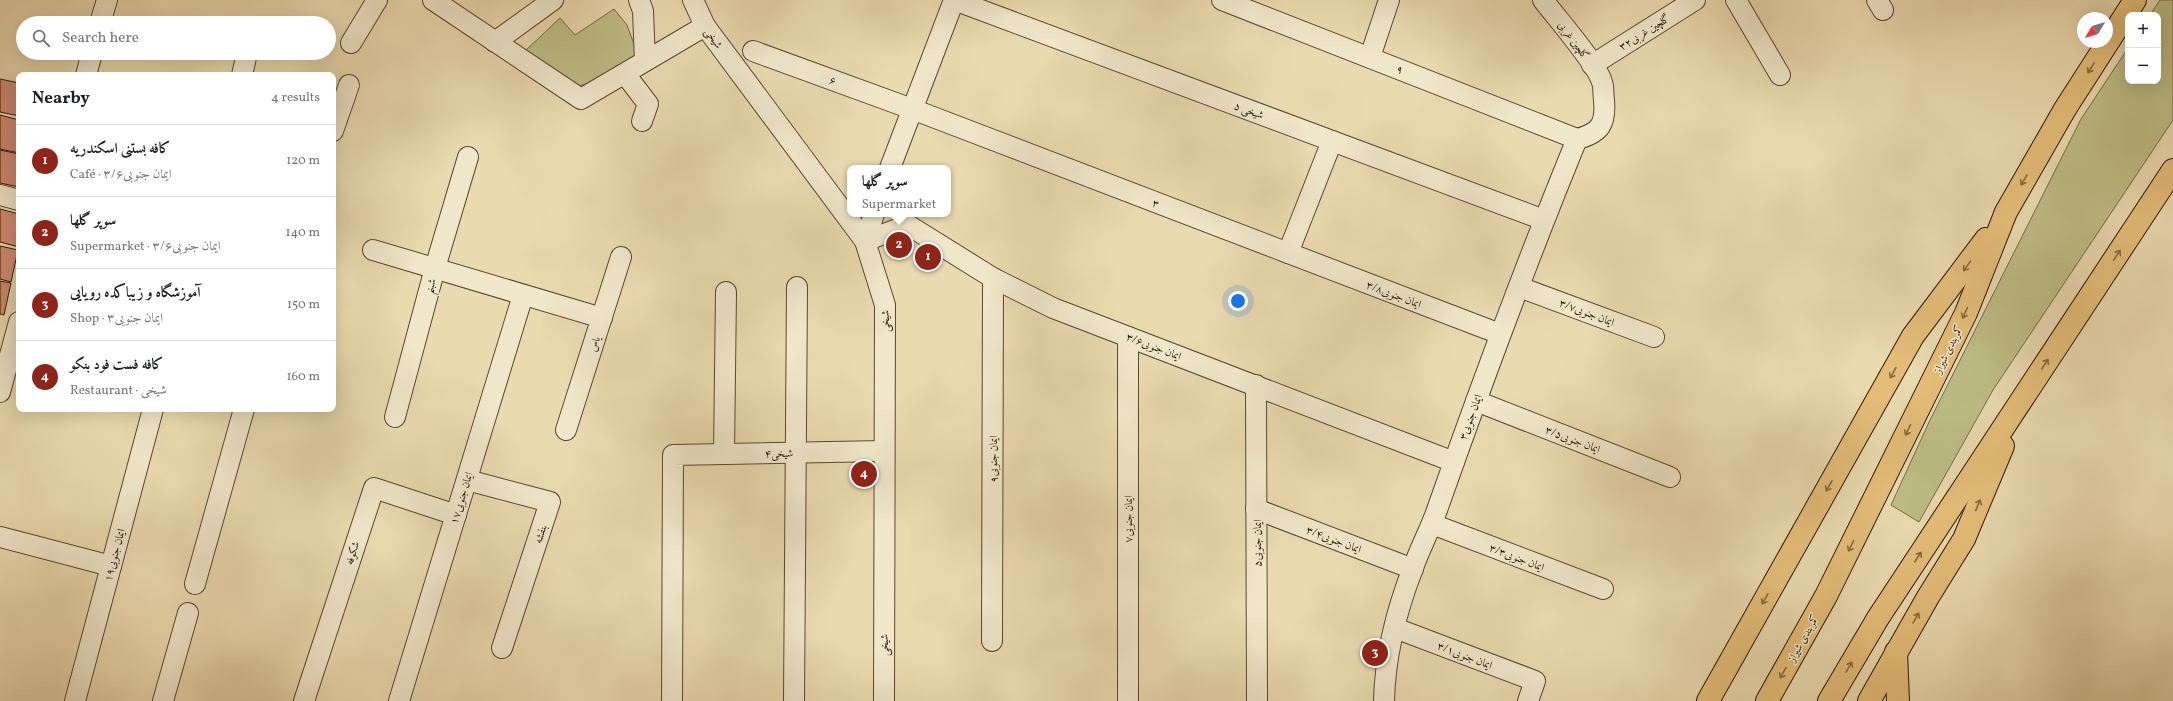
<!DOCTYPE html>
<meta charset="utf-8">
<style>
:root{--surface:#fff;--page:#f6f6f6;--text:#202124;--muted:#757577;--line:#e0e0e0;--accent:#8f2418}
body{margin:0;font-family:Vollkorn,Amiri,serif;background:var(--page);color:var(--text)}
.controls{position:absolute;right:12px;top:12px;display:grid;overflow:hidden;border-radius:8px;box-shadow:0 4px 16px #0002}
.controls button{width:36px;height:36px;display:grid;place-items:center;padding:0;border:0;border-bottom:1px solid var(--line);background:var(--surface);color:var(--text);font:20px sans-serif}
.compass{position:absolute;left:2077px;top:12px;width:36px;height:36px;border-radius:50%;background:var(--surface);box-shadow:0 4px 16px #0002;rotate:232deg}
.you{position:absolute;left:1238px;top:301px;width:14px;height:14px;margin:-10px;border:3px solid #fff;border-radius:50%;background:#1a73e8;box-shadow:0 0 0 6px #1a73e833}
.badge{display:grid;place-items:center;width:26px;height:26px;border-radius:50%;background:var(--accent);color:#fff;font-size:13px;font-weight:700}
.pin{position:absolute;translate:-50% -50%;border:2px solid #fff;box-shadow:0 1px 4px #0006}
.popup{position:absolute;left:847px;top:165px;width:104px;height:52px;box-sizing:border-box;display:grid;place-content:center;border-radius:8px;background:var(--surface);filter:drop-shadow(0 1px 3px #0005);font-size:13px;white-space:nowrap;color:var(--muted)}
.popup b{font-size:15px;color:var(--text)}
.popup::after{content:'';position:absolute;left:50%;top:100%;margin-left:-8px;border:8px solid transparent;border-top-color:var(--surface)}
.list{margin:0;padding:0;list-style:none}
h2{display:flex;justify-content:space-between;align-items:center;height:52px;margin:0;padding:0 16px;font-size:17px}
h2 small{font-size:13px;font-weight:400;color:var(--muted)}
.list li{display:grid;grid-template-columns:26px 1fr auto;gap:12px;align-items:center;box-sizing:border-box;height:72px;padding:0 16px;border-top:1px solid var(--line)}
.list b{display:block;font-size:15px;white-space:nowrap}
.list p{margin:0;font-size:13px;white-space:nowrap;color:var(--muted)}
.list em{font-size:13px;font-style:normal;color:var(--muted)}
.icon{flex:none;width:22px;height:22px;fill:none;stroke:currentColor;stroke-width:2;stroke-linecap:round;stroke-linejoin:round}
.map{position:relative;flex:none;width:2173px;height:701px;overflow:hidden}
.search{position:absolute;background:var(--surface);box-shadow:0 4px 16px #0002;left:16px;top:16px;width:320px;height:44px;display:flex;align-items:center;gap:10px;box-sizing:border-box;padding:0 14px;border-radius:22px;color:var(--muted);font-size:15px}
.panel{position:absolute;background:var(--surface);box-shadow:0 4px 16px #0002;left:16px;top:72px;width:320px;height:340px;border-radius:8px}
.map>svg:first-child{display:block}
.green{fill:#bebd86;stroke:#746a46}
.building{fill:#d08b75;stroke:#2b1806}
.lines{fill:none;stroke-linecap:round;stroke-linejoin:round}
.minor-casing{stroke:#5b4830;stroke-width:22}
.highway-casing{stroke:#2b1806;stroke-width:24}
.minor{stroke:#f1e7cb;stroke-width:20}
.highway{stroke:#e5bd78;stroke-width:22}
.oneway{stroke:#886a3f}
.labels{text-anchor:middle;stroke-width:3;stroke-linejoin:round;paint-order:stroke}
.street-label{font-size:11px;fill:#2b1806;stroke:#f1e7cb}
</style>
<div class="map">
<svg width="2173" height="701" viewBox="0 0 2173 701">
<rect width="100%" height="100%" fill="#eadaaf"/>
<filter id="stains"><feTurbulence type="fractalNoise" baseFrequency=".005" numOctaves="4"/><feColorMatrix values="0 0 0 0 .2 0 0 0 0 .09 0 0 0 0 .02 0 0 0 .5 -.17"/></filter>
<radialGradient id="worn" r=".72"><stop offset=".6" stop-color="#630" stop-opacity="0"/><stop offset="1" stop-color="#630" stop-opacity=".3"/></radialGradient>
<g class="green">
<polygon points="2160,0 2173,0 2173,120 1993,390 1919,522 1891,505 1930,420 2081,119 2128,48 2128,81 2158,81 2158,15 2150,15"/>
<polygon points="614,9 627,25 638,55 601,78 580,86 524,52 560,18 575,35"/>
</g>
<g class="building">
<polygon points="0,79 19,83 19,116 0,112"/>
<polygon points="0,115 19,120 19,153 0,149"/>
<polygon points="0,150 19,154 19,187 0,183"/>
<polygon points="0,209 19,214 19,247 0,242"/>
<polygon points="0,246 18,250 11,282 0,279"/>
<polygon points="0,281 11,283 4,315 0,314"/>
</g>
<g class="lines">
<defs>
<g id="minor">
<polyline points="433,0 581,99 705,26"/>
<polyline points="639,0 643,11 645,61"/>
<polyline points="693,0 705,26 865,241 885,305 884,701"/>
<polyline points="1222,0 1577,139"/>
<path d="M 1543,0 C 1556,17 1597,64 1602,82 C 1604,87 1603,94 1604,100 C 1606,123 1601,133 1577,139"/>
<polyline points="1736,0 1780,75"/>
<polyline points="1877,0 1883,10"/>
<polyline points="100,23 107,0"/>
<polyline points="495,42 553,0"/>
<polyline points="351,43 377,0"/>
<polyline points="753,51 912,109 1500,334"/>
<polyline points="1370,57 1389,0"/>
<polyline points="1592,65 1695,0"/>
<polyline points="625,74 648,104 642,121"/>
<polyline points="86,75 92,53"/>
<polyline points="242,75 247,53"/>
<polyline points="333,131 349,85"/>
<polyline points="890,168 954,0 1544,220"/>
<polyline points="0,195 19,200"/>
<polyline points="865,241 908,225 993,278 1053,308 1454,462"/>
<polyline points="865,241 874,214"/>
<polyline points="373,250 602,318"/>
<polyline points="1288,253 1332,141"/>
<polyline points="1519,287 1654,337"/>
<polyline points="1256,385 1257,701"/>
<polyline points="0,392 19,322"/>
<polyline points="1476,401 1670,477"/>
<polyline points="395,417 435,268 468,157"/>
<polyline points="566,430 621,257"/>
<polyline points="724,454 726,292"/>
<polyline points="467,480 550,502 502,648"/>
<polyline points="1256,509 1413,569"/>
<polyline points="1432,524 1603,589"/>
<polyline points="0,537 111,566"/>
<polyline points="195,584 244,409"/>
<polyline points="1395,628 1535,681 1528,701"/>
<polyline points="992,641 993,278"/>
<polyline points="75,701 153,409"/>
<polyline points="163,701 188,613"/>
<polyline points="304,701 374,488 456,515"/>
<polyline points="399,701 523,295"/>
<polyline points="672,701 673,455 884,451"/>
<polyline points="794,701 797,287"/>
<polyline points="1128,701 1128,337"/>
<path d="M 1384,701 C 1385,657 1397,609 1413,568 C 1420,548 1430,530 1437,510 C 1481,385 1527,261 1577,139"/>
</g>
<g id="highway">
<polyline points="1896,652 1898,701"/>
<polyline points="1708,701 1913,336 1986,239"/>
<polyline points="1767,701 1826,596 1966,313 2006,212 2065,109 2135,0"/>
<polyline points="1829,701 1878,618 2173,170"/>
<polyline points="1869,701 1928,597 1964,539 2003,446"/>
</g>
</defs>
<use href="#minor" class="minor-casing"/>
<use href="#highway" class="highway-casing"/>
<use href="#minor" class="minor"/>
<use href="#highway" class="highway"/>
</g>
<defs><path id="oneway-shaft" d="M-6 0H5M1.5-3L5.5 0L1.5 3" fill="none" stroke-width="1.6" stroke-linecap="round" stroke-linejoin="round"/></defs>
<g class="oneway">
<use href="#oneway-shaft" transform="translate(2091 68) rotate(122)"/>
<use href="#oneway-shaft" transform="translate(2024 180) rotate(120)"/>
<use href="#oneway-shaft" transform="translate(2117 255) rotate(-57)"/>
<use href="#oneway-shaft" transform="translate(1967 266) rotate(126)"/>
<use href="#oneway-shaft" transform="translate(1965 313) rotate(114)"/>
<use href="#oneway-shaft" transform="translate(2045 364) rotate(-57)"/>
<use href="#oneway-shaft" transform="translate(1893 373) rotate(119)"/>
<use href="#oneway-shaft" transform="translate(1908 430) rotate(116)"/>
<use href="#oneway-shaft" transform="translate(1829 486) rotate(119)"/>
<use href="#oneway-shaft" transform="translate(1978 505) rotate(-67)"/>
<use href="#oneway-shaft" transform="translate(1851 546) rotate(116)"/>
<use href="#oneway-shaft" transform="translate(1918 557) rotate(-57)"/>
<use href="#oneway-shaft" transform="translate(1765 599) rotate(119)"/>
<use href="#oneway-shaft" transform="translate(1916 618) rotate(-60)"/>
<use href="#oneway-shaft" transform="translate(1849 667) rotate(-60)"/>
<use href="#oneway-shaft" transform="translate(1783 673) rotate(119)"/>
</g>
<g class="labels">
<g class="street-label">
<text transform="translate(1644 32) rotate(-32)" y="4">گلچین غربی۳۲</text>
<text transform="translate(714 38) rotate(54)" y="4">شیخی</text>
<text transform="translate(1574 40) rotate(53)" y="4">گلچین غربی</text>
<text transform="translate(1400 69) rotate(22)" y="4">۹</text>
<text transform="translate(833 80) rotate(20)" y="4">۶</text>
<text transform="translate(1249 110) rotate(20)" y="4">شیخی ۵</text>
<text transform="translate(1156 203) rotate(21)" y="4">۳</text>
<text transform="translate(430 286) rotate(-75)" y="4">شبنم</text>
<text transform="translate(1394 294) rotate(21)" y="4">ایمان جنوبی۳/۸</text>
<text transform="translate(1587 312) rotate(21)" y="4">ایمان جنوبی۳/۷</text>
<text transform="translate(885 321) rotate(-90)" y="4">شیخی</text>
<text transform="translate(594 344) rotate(-72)" y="4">یاس</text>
<text transform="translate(1154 346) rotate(21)" y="4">ایمان جنوبی۳/۶</text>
<text transform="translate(1948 349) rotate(-64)" y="4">کمربندی شیراز</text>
<text transform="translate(1470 417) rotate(-70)" y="4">ایمان جنوبی۳</text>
<text transform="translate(1573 439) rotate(21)" y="4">ایمان جنوبی۳/۵</text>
<text transform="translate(779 453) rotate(-1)" y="4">شیخی۴</text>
<text transform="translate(993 459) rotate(-90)" y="4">ایمان جنوبی۹</text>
<text transform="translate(461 498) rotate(-73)" y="4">ایمان جنوبی۱۷</text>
<text transform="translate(1128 519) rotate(-90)" y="4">ایمان جنوبی۷</text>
<text transform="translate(540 534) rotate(-72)" y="4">بنفشه</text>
<text transform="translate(1334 539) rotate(21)" y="4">ایمان جنوبی۳/۴</text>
<text transform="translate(1257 543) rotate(-90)" y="4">ایمان جنوبی۵</text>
<text transform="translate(352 553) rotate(-72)" y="4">شکوفه</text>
<text transform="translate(114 555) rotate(-75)" y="4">ایمان جنوبی۱۹</text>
<text transform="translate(1517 557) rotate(21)" y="4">ایمان جنوبی۳/۳</text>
<text transform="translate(1803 638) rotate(-61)" y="4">کمربندی شیراز</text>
<text transform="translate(884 645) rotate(-90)" y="4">شیخی</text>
<text transform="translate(1465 655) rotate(21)" y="4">ایمان جنوبی۳/۱</text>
</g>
</g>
<rect width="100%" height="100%" filter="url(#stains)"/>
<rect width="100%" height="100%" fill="url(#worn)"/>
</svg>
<div class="controls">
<button>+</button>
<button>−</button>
</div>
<svg class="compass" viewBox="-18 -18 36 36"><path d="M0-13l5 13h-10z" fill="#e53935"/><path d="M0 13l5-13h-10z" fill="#757577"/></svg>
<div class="you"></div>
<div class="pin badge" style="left:928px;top:257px">1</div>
<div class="pin badge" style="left:899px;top:245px">2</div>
<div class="popup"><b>سوپر گلها</b>Supermarket</div>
<div class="pin badge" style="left:1375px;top:653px">3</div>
<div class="pin badge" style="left:864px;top:474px">4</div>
<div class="search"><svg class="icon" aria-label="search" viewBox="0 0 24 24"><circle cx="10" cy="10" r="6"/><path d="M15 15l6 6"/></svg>Search here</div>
<section class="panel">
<h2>Nearby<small>4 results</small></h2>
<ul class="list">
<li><span class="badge">1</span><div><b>کافه بستنی اسکندریه</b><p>Café · ایمان جنوبی۳/۶</p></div><em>120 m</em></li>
<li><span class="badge">2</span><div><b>سوپر گلها</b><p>Supermarket · ایمان جنوبی۳/۶</p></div><em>140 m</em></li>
<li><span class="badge">3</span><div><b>آموزشگاه و زیباکده رویایی</b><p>Shop · ایمان جنوبی۳</p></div><em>150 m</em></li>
<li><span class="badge">4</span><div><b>کافه فست فود بنکو</b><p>Restaurant · شیخی</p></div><em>160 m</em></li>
</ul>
</section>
</div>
